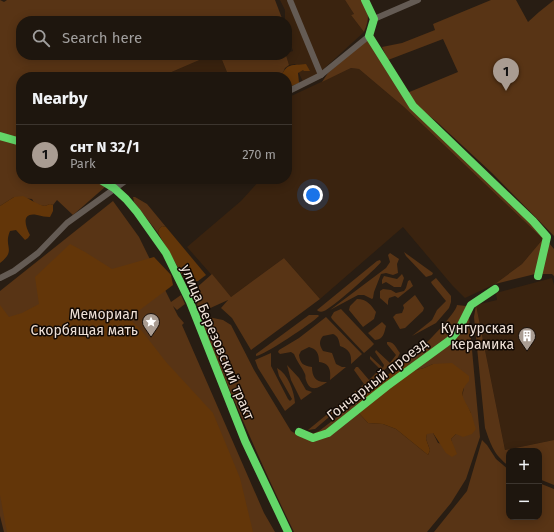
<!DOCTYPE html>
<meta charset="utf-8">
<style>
:root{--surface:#1e160e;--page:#2b231c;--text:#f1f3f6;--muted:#a19f9e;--line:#3c352e;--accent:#a99c92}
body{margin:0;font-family:"Fira Sans",sans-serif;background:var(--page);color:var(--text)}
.controls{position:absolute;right:12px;bottom:12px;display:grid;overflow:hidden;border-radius:8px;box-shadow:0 2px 10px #0003}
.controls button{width:36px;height:36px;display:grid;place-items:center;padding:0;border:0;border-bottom:1px solid var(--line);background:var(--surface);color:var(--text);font:20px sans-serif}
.you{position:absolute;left:313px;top:195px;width:14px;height:14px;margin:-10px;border:3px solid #fff;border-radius:50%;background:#1a73e8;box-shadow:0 0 0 6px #1a73e833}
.badge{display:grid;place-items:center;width:26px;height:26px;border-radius:50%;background:var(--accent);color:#111;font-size:13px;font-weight:700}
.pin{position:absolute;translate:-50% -33px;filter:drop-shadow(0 1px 2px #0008)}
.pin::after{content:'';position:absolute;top:21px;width:14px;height:12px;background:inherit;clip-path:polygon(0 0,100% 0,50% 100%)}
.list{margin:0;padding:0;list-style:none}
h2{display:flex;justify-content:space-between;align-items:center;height:52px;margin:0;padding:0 16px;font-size:17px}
h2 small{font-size:13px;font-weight:400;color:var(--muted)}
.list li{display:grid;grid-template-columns:26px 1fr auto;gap:12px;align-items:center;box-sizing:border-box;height:60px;padding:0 16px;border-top:1px solid var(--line)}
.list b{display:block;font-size:15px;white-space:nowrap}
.list p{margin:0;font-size:13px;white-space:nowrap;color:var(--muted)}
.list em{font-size:13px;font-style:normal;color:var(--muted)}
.icon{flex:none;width:22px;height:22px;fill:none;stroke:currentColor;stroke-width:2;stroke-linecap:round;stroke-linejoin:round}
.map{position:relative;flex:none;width:554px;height:532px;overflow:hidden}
.search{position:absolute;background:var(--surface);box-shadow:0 2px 10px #0003;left:16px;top:16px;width:276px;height:44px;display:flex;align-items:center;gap:10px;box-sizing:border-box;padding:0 14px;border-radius:16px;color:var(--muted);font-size:15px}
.panel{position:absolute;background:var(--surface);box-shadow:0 2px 10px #0003;left:16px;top:72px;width:276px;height:112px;border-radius:16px}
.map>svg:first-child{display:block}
.built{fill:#3a230f}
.green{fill:#583415}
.forest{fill:#633609}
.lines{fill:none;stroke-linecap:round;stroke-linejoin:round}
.street{stroke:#645b54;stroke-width:6}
.fast{stroke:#63d668;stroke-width:8}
.labels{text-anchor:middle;stroke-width:3;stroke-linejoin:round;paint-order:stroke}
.poi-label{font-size:14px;fill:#eee0d6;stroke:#110904;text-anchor:end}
.street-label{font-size:14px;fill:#eee0d6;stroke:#110904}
</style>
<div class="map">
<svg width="554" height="532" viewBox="0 0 554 532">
<rect width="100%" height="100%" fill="#281d13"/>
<g class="built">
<polygon points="280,0 345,0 354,14 351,15 364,32 317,75 303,82 295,64 289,65 286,55 287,53 293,51 287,33 287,21 282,20 285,19 285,10"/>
<polygon points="211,55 220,55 229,77 160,77"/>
<polygon points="351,68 359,69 404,107 543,239 522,264 495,284 465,298 452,285 403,227 320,299 284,258 231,297 187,247 241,201 261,179 287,179 287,98"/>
<polygon points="552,278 554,285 554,440 505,450 476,305 497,300 496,293"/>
</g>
<g class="green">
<polygon points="0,0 4,2 7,0 275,0 283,21 21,21 21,55 211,55 160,77 21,77 21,139 0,133"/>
<path d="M 345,0 L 363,0 C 369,13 370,18 364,32 L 351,15 L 354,14 Z"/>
<polygon points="491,0 516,0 528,22 539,12 554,0 554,236 492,173 437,122 418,107 407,93 458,72 443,39 388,60 382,47 402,43 435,30 433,24"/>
<polygon points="368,39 413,109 546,238 535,274 495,284 522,264 543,239 404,107 359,69 351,68 322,82 328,73"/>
<polygon points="220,55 286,55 289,65 285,68 281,77 229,77"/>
<polygon points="0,138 21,144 21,179 91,179 105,187 73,215 57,200 53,205 50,204 45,206 35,204 32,199 14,197 0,206"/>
<polygon points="133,197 135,197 147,204 166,227 162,226 159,229 158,233 134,202"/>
<polygon points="113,201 139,237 171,302 181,295 185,304 177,310 173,306 178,316 184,323 182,325 264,513 275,532 4,532 0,516 0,291"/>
<polygon points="548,242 554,249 554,276 552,274 539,274"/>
<polygon points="404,252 433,273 432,275 426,277 406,256"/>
<polygon points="390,253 399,259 397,264 398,273 393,275 386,273 381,274 374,292 373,298 372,299 364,295 358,295 330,310 386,268 390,262 388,255"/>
<polygon points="284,258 320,299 251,350 232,318 221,308 228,300 206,310 199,309 193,296 194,290 212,274 231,297"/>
<path d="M 380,260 L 381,262 C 376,269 331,309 324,311 C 322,312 320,312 318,311 L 317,310 L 377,261 Z"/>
<polygon points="402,274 404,278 401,287 394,287 386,282 382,284 382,280 384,276 397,279"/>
<polygon points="436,278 451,296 451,302 449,308 436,323 412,336 432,320 437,310 446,301 432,284 431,282"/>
<polygon points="410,280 413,286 398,298 395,296 389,298 388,301 388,305 380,298 380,291 383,289 391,290 396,293 404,291 406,288 408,281"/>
<polygon points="415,295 424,308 423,311 405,328 400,329 393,317 396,314 402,313 404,308 403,305"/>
<path d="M 357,299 C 367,299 371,305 376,312 L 374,319 L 363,327 L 349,310 L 350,306 Z"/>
<path d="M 457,305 L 466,306 L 469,317 L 480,437 L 466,479 L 451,503 L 427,532 L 294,532 C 260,463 231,393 201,322 L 201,318 L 208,317 L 223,320 L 231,325 L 254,370 L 291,431 L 303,438 L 319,431 L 358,401 L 357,411 L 368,423 L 383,424 L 396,429 L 428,455 L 430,450 L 426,439 L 427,433 L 433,433 L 438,443 L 453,446 L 451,439 L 456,434 L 471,413 L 462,398 L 464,387 L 433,364 L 424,368 L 405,373 L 401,371 L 410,362 L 405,360 C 410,357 416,353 420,349 C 428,342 456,313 457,305 Z"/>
<path d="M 476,305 L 505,450 L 554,440 L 554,485 L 539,479 L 539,451 L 509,451 L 509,466 C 494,455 491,445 485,428 L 474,317 Z"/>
<polygon points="341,309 374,344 371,347 364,353 332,319 331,317 334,312"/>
<path d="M 309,315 L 318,315 L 319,316 C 312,323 265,355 256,356 L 256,354 Z"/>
<path d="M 326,317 L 362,354 L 351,364 C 352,354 349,349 340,346 C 339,340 338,336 333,334 L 323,336 C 319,341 319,345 323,351 L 332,353 L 336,364 L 342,367 L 346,367 L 330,380 C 331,371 330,363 319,362 C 319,354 317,349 309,347 L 301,351 L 299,355 C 300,363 303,366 312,367 C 312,377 316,383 327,382 C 319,388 310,393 306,380 C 305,377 306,377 305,374 C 302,367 297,362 294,354 L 291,352 L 280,354 L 278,352 L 279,350 L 299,338 Z"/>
<path d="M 382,322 L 386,326 C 384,333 384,339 375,340 L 368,333 Z"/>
<path d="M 387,342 C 394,341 396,348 400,353 L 397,359 L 315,429 L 308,430 L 364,384 L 354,370 L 356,367 L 358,367 L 369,380 L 380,369 L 370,359 L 370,356 L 383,368 L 384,365 L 375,352 L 376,350 L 390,363 L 396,355 L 387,344 Z"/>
<path d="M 271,353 L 271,366 L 288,399 L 290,401 L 292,399 L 279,376 L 277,368 C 288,374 294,391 295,403 L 285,411 L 258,368 L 255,360 Z"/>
<polygon points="287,365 299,378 306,390 312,392 301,400 291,380"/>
<polygon points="482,440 487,445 496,459 509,470 509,517 539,517 539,483 554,489 554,532 434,532 467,491"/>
</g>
<g class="forest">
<path d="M 306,64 L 310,71 L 304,71 L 303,70 L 298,73 L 299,83 L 287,88 L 287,77 L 281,77 C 287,62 292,66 306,64 Z"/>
<path d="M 23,196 C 32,200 36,204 45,206 L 50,204 L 53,205 L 53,211 L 50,217 C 45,217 42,216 37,215 C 21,212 25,226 30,235 L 28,238 L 25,240 L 16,230 L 10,231 C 3,247 17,250 0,263 L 0,206 L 14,197 Z"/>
<polygon points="162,226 166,227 206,275 198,281 189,282 183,276 158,233 159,229"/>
<polygon points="70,244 85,252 112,269 154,257 171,275 173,285 129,318 142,331 166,362 213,413 240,478 253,532 7,532 0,495 0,305 9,317 22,313 39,304 35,277"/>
<path d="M 405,360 L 410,362 L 402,371 L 405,373 L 424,368 L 433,364 L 452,363 L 469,376 L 469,381 C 456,395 466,400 471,413 C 473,418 474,424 476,429 L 472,434 L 463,437 L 456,434 L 451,439 L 457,454 L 452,457 L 446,453 L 433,433 L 427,434 L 426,439 L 430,450 L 428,455 L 396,429 L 383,424 L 368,423 L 357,411 L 358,401 Z"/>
</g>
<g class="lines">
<g class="street">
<polyline points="290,0 321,75"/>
<polyline points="374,19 418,0"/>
<polyline points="287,92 321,75 369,36"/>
<polyline points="0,278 14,271 38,253 67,223 128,179"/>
</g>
<g class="fast">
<polyline points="365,0 374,19 369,36 413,106 533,221 547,237 538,276"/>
<polyline points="0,136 21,142"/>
<polyline points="99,179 114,188 126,199 137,212 166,253 190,302 245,441 288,532"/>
<polyline points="299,432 313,438 328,433 387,386 450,340 459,329 471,305 495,289"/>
</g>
</g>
<defs>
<symbol id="sight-pin" viewBox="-11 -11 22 30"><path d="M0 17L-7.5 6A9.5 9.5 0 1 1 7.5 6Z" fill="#a99c92" stroke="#110904"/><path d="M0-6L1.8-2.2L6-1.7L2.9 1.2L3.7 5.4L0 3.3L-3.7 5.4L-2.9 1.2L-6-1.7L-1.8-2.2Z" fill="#fff"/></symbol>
<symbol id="building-pin" viewBox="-11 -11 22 30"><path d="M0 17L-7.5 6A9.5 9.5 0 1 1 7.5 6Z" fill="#a99c92" stroke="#110904"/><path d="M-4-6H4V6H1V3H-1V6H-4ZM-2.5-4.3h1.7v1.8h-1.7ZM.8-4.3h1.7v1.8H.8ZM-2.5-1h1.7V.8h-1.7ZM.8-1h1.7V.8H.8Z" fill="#fff"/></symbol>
</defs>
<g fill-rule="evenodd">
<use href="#sight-pin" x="141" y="312" width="20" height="27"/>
<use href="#building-pin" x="517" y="326" width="20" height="27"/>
</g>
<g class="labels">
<g class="poi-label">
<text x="138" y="319">Мемориал<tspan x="138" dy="16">Скорбящая мать</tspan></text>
<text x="514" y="333">Кунгурская<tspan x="514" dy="16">керамика</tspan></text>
</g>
<g class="street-label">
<text transform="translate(218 342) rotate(67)" y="5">улица Березовский тракт</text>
<text transform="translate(377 379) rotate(-38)" y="5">Гончарный проезд</text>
</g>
</g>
</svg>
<div class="controls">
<button>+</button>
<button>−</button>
</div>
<div class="you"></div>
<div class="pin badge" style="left:506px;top:91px">1</div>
<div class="search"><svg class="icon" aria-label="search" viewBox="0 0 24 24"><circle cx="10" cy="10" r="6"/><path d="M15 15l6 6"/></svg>Search here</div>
<section class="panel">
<h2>Nearby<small></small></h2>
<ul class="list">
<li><span class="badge">1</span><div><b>снт N 32/1</b><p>Park</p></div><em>270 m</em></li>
</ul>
</section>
</div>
